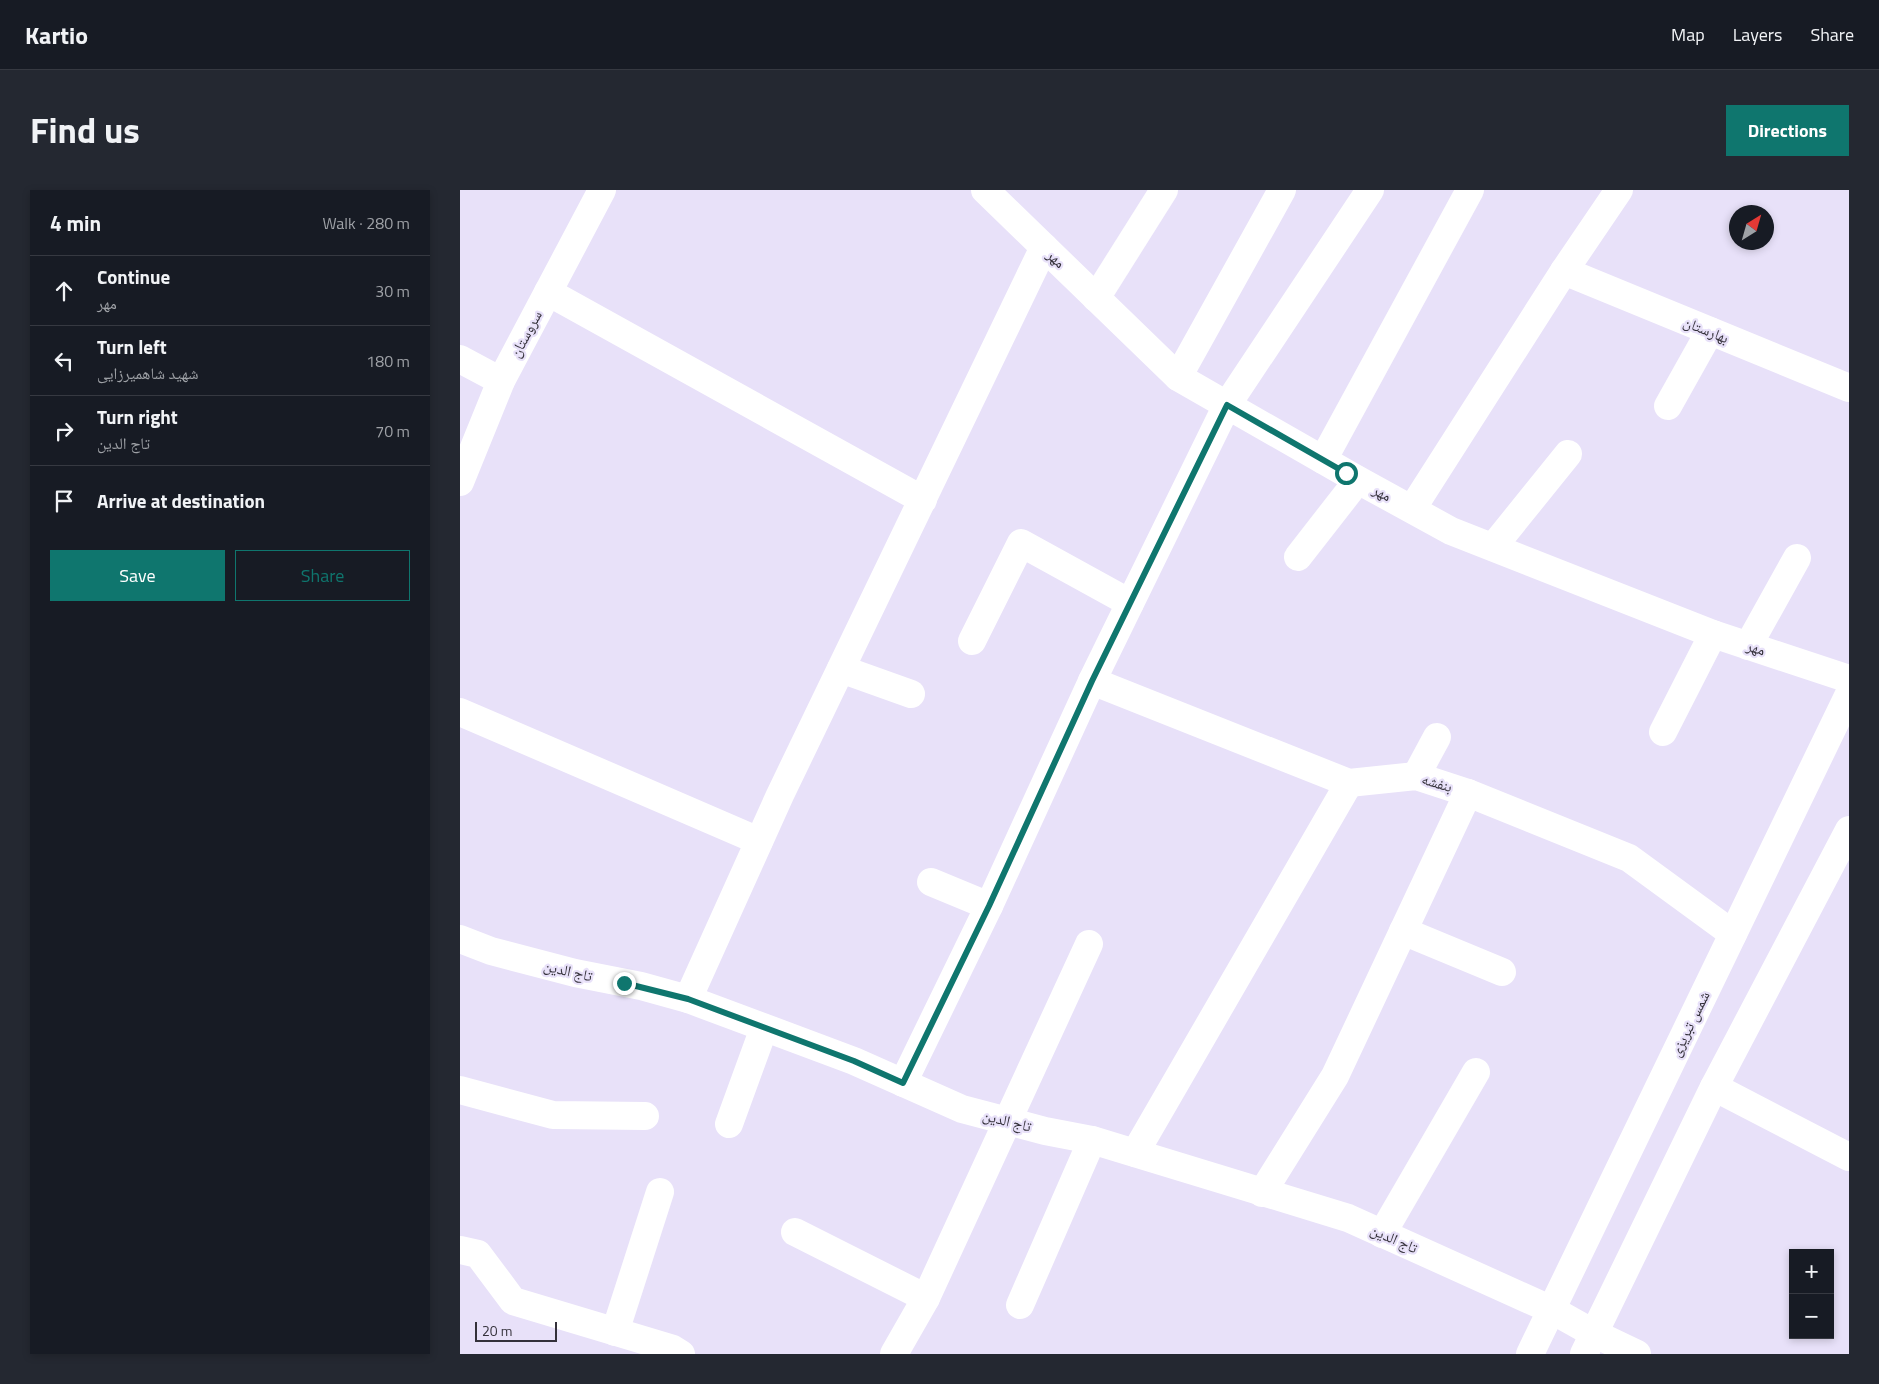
<!DOCTYPE html>
<meta charset="utf-8">
<style>
:root{--surface:#171b24;--page:#242831;--text:#f1f3f6;--muted:#9ea1a6;--line:#363941;--accent:#0f766e}
body{margin:0;font-family:"Titillium Web","Noto Naskh Arabic",sans-serif;background:var(--page);color:var(--text)}
.controls{position:absolute;right:15px;bottom:15px;display:grid;overflow:hidden;border-radius:0px;box-shadow:0 2px 8px #0003}
.controls button{width:45px;height:45px;display:grid;place-items:center;padding:0;border:0;border-bottom:1px solid var(--line);background:var(--surface);color:var(--text);font:25px sans-serif}
.compass{position:absolute;left:1269px;top:15px;width:45px;height:45px;border-radius:50%;background:var(--surface);box-shadow:0 2px 8px #0003;rotate:37deg}
.scale{position:absolute;left:15px;bottom:12px;width:82px;box-sizing:border-box;padding-left:5px;border:2px solid #34313a;border-top:0;font-size:14px;line-height:18px;white-space:nowrap;color:#34313a;-webkit-text-stroke:4px #e8e1f9;paint-order:stroke}
.stop{position:absolute;width:15px;height:15px;margin:-11px;border:4px solid #0f766e;border-radius:50%;background:#fff}
.stop.end{background:#0f766e;border-color:#fff;box-shadow:0 1px 5px #0008}
.list{margin:0;padding:0;list-style:none}
h2{display:flex;justify-content:space-between;align-items:center;height:65px;margin:0;padding:0 20px;font-size:21px}
h2 small{font-size:16px;font-weight:400;color:var(--muted)}
.list li{display:grid;grid-template-columns:32px 1fr auto;gap:15px;align-items:center;box-sizing:border-box;height:70px;padding:0 20px;border-top:1px solid var(--line)}
.list b{display:block;font-size:19px;white-space:nowrap}
.list p{margin:0;font-size:16px;white-space:nowrap;color:var(--muted)}
.list em{font-size:16px;font-style:normal;color:var(--muted)}
.actions{display:flex;gap:10px;padding:15px 20px}
.actions a{flex:1;padding:11px 0;border:1px solid var(--accent);border-radius:0px;text-align:center;font-size:18px;color:var(--accent)}
.actions .main{background:var(--accent);color:#fff}
.icon{flex:none;width:28px;height:28px;fill:none;stroke:currentColor;stroke-width:2;stroke-linecap:round;stroke-linejoin:round}
.map{position:relative;flex:none;width:1389px;height:1164px;overflow:hidden;border-radius:0px}
header{display:flex;align-items:center;gap:30px;box-sizing:border-box;height:70px;padding:0 25px;background:var(--surface);border-bottom:1px solid var(--line)}
header strong{font-size:24px}
nav{display:flex;gap:28px;margin-inline-start:auto;font-size:18px}
.intro{display:flex;align-items:center;justify-content:space-between;box-sizing:border-box;height:120px;padding:0 30px}
h1{margin:0;font-size:35px}
.button{padding:12px 22px;border-radius:0px;background:var(--accent);color:#fff;font-size:18px;font-weight:700}
main{display:flex;gap:30px;padding:0 30px}
aside{flex:1;background:var(--surface);border-radius:0px;box-shadow:0 2px 8px #0003}
.map>svg:first-child{display:block}
.lines{fill:none;stroke-linecap:round;stroke-linejoin:round}
.minor{stroke:#fff;stroke-width:28}
.major{stroke:#fff;stroke-width:28}
.route{stroke:#0f766e;stroke-width:6}
.labels{text-anchor:middle;stroke-width:4.5;stroke-linejoin:round;paint-order:stroke}
.street-label{font-size:15px;fill:#34313a;stroke:#e8e1f9}
</style>
<header>
<strong>Kartio</strong>
<nav><a>Map</a><a>Layers</a><a>Share</a></nav>
</header>
<div class="intro"><h1>Find us</h1><a class="button">Directions</a></div>
<main>
<aside>
<h2>4 min<small>Walk · 280 m</small></h2>
<ul class="list">
<li><svg class="icon" aria-label="ahead" viewBox="0 0 24 24"><path d="M12 20V5M6 11l6-6 6 6"/></svg><div><b>Continue</b><p>مهر</p></div><em>30 m</em></li>
<li><svg class="icon" aria-label="left" viewBox="0 0 24 24"><path d="M17 20v-9H6M10 6l-5 5 5 5"/></svg><div><b>Turn left</b><p>شهید شاهمیرزایی</p></div><em>180 m</em></li>
<li><svg class="icon" aria-label="right" viewBox="0 0 24 24"><path d="M7 20v-9h11M14 6l5 5-5 5"/></svg><div><b>Turn right</b><p>تاج الدین</p></div><em>70 m</em></li>
<li><svg class="icon" aria-label="arrive" viewBox="0 0 24 24"><path d="M6 21V4h12l-3 4 3 4H6"/></svg><div><b>Arrive at destination</b></div></li>
</ul>
<div class="actions"><a class="main">Save</a><a>Share</a></div>
</aside>
<div class="map">
<svg width="1389" height="1164" viewBox="0 0 1389 1164">
<rect width="100%" height="100%" fill="#e8e1f9"/>
<g class="lines">
<g class="minor">
<polyline points="525,0 718,187 898,290 991,341 1253,444 1389,489"/>
<polyline points="1104,81 1389,198"/>
<polyline points="88,102 463,310"/>
<polyline points="636,108 704,0"/>
<polyline points="0,169 41,191"/>
<polyline points="718,187 822,0"/>
<polyline points="1208,216 1250,141"/>
<polyline points="863,270 1010,0"/>
<polyline points="0,292 41,191 142,0"/>
<polyline points="952,319 1104,81 1159,0"/>
<polyline points="1033,357 1108,264"/>
<polyline points="838,367 898,290"/>
<polyline points="512,451 561,353 670,413"/>
<polyline points="1288,456 1337,368"/>
<polyline points="381,479 451,504"/>
<polyline points="632,491 889,593 956,586 1008,603 1169,668 1273,744"/>
<polyline points="0,522 299,651"/>
<polyline points="1203,542 1253,444"/>
<polyline points="956,586 977,547"/>
<polyline points="471,692 529,716"/>
<polyline points="943,741 1042,782"/>
<polyline points="0,749 31,761 115,783 181,796 228,809 394,871 502,919 585,941 632,950 888,1028 1092,1120"/>
<polyline points="228,809 320,605 584,57"/>
<polyline points="443,893 529,716 632,491 767,215 910,0"/>
<polyline points="1254,897 1389,967"/>
<polyline points="0,900 93,925 185,926"/>
<polyline points="269,934 304,838"/>
<polyline points="675,963 889,593"/>
<polyline points="802,1003 875,886 1008,603"/>
<polyline points="335,1042 466,1108"/>
<polyline points="922,1044 1016,882"/>
<polyline points="0,1060 18,1064 53,1111 213,1159 221,1164"/>
<polyline points="560,1115 632,950"/>
<polyline points="155,1142 200,1002"/>
<polyline points="1133,1143 1177,1164"/>
<polyline points="434,1164 466,1108 629,754"/>
</g>
<g class="major">
<polyline points="1092,1120 1133,1143"/>
<polyline points="1070,1164 1389,504"/>
<polyline points="1124,1164 1254,897 1389,640"/>
</g>
</g>
<g class="lines">
<polyline class="route" points="164,793 228,809 394,871 443,893 529,716 632,491 767,215 886,283"/>
</g>
<g class="labels">
<g class="street-label">
<text transform="translate(596 69) rotate(44)" y="5">مهر</text>
<text transform="translate(1246 140) rotate(22)" y="5">بهارستان</text>
<text transform="translate(66 144) rotate(-62)" y="5">سروستان</text>
<text transform="translate(922 303) rotate(28)" y="5">مهر</text>
<text transform="translate(1296 458) rotate(18)" y="5">مهر</text>
<text transform="translate(977 593) rotate(17)" y="5">بنفشه</text>
<text transform="translate(108 781) rotate(13)" y="5">تاج الدین</text>
<text transform="translate(1230 834) rotate(-64)" y="5">شمس تبریزی</text>
<text transform="translate(547 931) rotate(14)" y="5">تاج الدین</text>
<text transform="translate(934 1049) rotate(24)" y="5">تاج الدین</text>
</g>
</g>
</svg>
<div class="controls">
<button>+</button>
<button>−</button>
</div>
<svg class="compass" viewBox="-18 -18 36 36"><path d="M0-13l5 13h-10z" fill="#e53935"/><path d="M0 13l5-13h-10z" fill="#9ea1a6"/></svg>
<div class="scale">20 m</div>
<div class="stop" style="left:886px;top:283px"></div>
<div class="stop end" style="left:164px;top:793px"></div>
</div>
</main>
